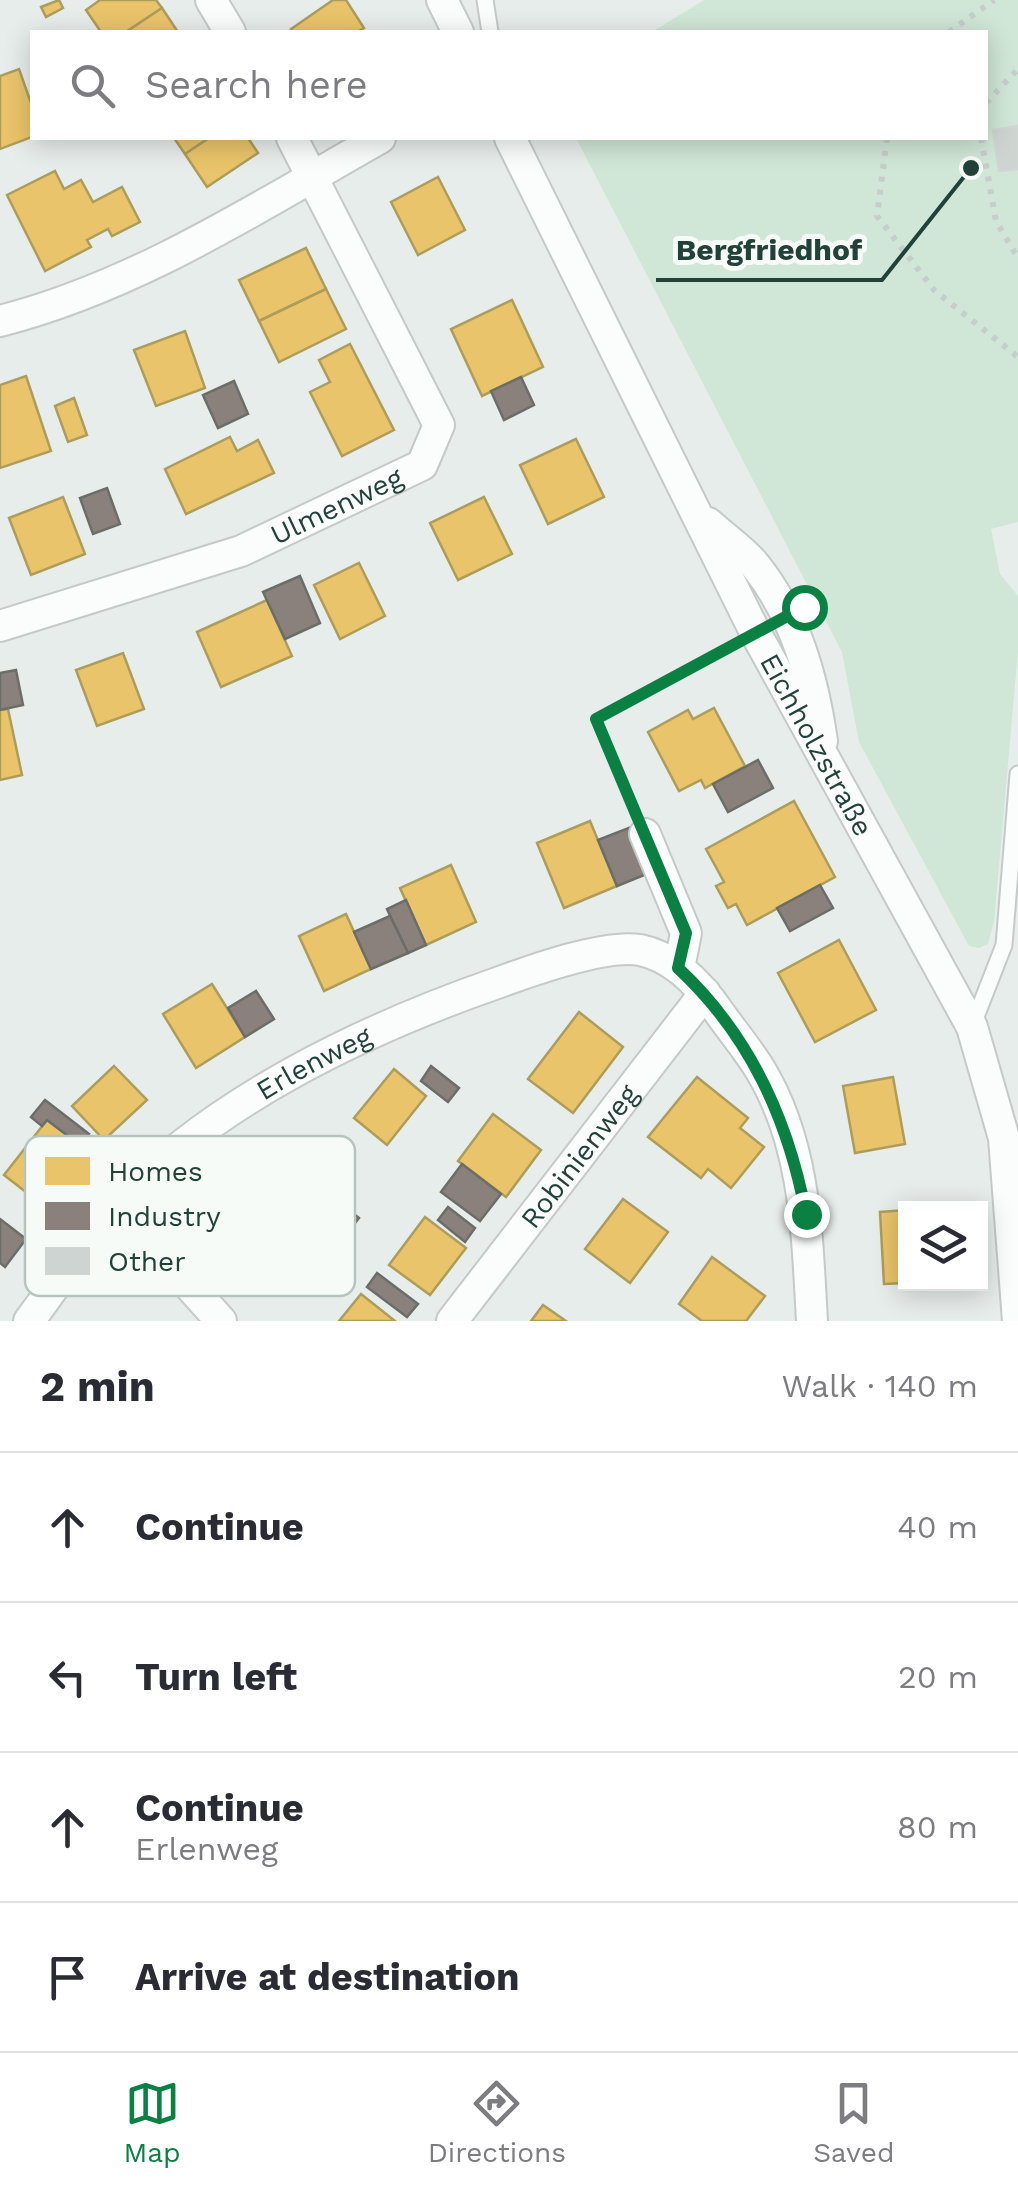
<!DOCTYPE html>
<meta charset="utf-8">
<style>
:root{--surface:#fff;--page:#f2f2f3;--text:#2b2b33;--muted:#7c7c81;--line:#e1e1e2;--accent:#0b8043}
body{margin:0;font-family:"Work Sans",sans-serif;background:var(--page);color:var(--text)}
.controls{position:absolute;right:30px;bottom:30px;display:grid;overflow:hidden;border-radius:0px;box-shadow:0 5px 25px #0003}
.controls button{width:90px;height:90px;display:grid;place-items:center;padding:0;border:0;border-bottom:2px solid var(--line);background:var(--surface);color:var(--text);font:50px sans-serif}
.stop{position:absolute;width:30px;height:30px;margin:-22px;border:8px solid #0b8043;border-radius:50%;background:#fff}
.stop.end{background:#0b8043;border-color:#fff;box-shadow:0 2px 10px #0008}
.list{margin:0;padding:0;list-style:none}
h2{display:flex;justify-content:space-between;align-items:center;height:130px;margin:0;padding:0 40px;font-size:42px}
h2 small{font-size:32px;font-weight:400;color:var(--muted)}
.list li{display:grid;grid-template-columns:65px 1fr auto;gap:30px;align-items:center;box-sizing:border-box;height:150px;padding:0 40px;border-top:2px solid var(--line)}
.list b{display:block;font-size:38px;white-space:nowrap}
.list p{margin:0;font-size:32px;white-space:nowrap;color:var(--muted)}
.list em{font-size:32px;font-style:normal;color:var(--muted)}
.icon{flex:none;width:55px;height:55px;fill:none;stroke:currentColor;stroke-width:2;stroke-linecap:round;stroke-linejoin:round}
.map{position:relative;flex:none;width:1018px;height:1321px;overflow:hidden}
.search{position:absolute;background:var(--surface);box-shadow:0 5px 25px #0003;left:30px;right:30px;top:30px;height:110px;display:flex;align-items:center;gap:25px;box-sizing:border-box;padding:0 35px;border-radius:0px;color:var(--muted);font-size:38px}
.sheet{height:730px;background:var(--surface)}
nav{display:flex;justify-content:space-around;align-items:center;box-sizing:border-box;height:140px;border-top:2px solid var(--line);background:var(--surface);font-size:28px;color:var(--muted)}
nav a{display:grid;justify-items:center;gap:5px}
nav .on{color:var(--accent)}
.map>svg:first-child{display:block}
.green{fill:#d0e6d6}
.homes{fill:#e9c46a;stroke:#ad9d5b;stroke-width:2.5}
.industry{fill:#8a817c;stroke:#6b6e68;stroke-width:2.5}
.building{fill:#ced4d1;stroke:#cfd6d3;stroke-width:2.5}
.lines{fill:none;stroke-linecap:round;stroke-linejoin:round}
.lane-casing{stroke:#c4cac7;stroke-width:19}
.street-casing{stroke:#c4cac7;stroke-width:34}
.path{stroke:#c6cecc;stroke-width:6;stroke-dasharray:5 8;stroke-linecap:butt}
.lane{stroke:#fbfcfc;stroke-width:15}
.street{stroke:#fbfcfc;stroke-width:30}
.route{stroke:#0b8043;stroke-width:12}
.labels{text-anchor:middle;stroke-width:10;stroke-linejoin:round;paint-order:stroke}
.street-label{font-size:28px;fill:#224239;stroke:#f6fbf8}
.key{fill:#f6fbf8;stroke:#b6c4bf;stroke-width:2.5}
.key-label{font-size:28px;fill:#224239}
.leader{fill:none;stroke:#224239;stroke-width:4}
.callout-dot{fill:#224239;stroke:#f6fbf8;stroke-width:4}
.callout-label{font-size:30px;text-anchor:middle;font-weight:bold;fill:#224239;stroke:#f6fbf8;stroke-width:10;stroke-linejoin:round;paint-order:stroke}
</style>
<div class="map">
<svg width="1018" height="1321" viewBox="0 0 1018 1321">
<rect width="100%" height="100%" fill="#e7edea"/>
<polygon class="green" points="704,0 1018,0 1018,522 991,529 1000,574 1018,596 1018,651 994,921 988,944 979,948 969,946 859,742 842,652 576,138 986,138 986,32 652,32"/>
<g class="homes">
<polygon points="59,0 63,8 46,17 41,7"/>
<polygon points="100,0 156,0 162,8 126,32 101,32 86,10"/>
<polygon points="333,0 346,0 364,28 357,32 293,32 291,29"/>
<polygon points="162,8 178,32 126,32"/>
<polygon points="19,69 32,106 32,137 0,149 0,76"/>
<polygon points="174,138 209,138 185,154"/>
<polygon points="209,138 248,138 258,153 207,187 185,154"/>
<polygon points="55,171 64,189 81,180 93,202 122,187 140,222 112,236 108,229 87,240 91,247 45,271 7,195"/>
<polygon points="438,177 465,230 418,255 391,202"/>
<polygon points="306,248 326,289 259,321 239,280"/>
<polygon points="326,289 346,329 279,362 259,321"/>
<polygon points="512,300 543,367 482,396 451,329"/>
<polygon points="185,331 205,388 156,406 134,350"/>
<polygon points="350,344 394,430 342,456 310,392 330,382 319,360"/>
<polygon points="26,376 51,451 0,468 0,385"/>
<polygon points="74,398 87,435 68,442 55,406"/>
<polygon points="230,437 237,451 258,440 274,473 186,514 165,469"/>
<polygon points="576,439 604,497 548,524 520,465"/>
<polygon points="63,497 85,554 31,575 9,518"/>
<polygon points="484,497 512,554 458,580 430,523"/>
<polygon points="359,563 385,616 340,639 314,585"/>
<polygon points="267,600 292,656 221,687 197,632"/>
<polygon points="123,653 144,709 97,726 76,670"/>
<polygon points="714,708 745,766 705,788 701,780 679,791 648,732 688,710 693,719"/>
<polygon points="8,709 22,775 0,780 0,710"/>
<polygon points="794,801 835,877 747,925 736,904 728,908 716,886 724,882 706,849"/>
<polygon points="590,821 617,886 564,908 537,843"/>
<polygon points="451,865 476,922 426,945 400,888"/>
<polygon points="346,914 371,969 324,991 299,936"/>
<polygon points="839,940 876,1010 815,1042 778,973"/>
<polygon points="212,984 245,1037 196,1068 163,1014"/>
<polygon points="579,1012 623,1047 573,1113 528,1079"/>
<polygon points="114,1066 147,1100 104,1140 72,1106"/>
<polygon points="394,1069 426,1096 387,1145 354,1118"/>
<polygon points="697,1077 748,1118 740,1128 764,1147 731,1188 708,1169 701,1178 648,1137"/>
<polygon points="893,1077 905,1144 855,1153 843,1086"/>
<polygon points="493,1114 541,1150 506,1197 458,1161"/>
<polygon points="47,1120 97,1158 54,1214 4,1175"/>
<polygon points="623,1199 668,1232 630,1283 585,1249"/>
<polygon points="906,1210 906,1283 884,1284 880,1212"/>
<polygon points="425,1217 466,1248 430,1295 389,1265"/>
<polygon points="712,1257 765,1296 746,1321 702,1321 679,1304"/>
<polygon points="361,1294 395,1321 339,1321"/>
<polygon points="543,1305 566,1321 531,1321"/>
</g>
<g class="industry">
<polygon points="521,377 534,405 504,420 491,391"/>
<polygon points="234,381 248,414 218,428 203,395"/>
<polygon points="107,488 120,524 93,534 80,498"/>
<polygon points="300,576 320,623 285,639 263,592"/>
<polygon points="16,670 23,705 0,710 0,673"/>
<polygon points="758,760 773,788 728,812 713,784"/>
<polygon points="631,827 649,873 617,886 598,840"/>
<polygon points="820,885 833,908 790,931 777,908"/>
<polygon points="406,900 426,945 408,953 387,909"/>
<polygon points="390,916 408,953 371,969 354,932"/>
<polygon points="256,991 274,1019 245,1037 228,1008"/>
<polygon points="431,1066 459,1088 448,1102 421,1081"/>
<polygon points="45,1100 89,1134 80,1145 47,1120 42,1126 31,1117"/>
<polygon points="462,1164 501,1194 480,1221 441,1192"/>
<polygon points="336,1200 359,1218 333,1251 310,1233"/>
<polygon points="448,1207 475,1228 465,1242 438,1220"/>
<polygon points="0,1219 26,1239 5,1267 0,1263"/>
<polygon points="377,1273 418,1304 407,1317 367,1287"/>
</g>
<polygon class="building" points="1018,126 1018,169 999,171 993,130"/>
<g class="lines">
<defs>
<g id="lane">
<polyline points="485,0 490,32"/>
<polyline points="972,1027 1004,945 1018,774"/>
</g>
<g id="street">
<polyline points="211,0 230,32"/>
<polyline points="442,0 458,32"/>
<path id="s1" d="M 510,138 L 755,632 L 972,1027 L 1004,1138 L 1018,1321"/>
<path d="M 0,321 C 137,286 258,207 380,138"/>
<path d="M 708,523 C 723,537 743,550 755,565 C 796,616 813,679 822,741"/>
<path id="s2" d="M 0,626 L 241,551 L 422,465 L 439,425 L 292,138"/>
<polyline points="645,834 686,933 679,968"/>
<polyline points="117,1205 221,1321"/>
<path id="s3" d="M 29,1321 C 58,1283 84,1241 116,1206 C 212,1101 367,1028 500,982 C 533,970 605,944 640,950 C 675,957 702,987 721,1015 C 734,1033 749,1051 761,1071 C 806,1146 807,1236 812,1321"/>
<path id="s4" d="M 452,1321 L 705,993"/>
</g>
</defs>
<use href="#lane" class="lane-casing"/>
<use href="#street" class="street-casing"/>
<g class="path">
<polyline points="949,32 994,0"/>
<polyline points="986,103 1018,69"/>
<polyline points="887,138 877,216 934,290 1018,357"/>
<polyline points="981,138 996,221 1018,258"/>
<polyline points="632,805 596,719 726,647"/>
</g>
<use href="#lane" class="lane"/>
<use href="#street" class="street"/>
</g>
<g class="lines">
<path class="route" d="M 804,607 L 596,719 L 686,933 L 678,968 C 750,1035 788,1119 806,1214"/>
</g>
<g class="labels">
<g class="street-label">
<text dy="10" stroke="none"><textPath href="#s2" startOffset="358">Ulmenweg</textPath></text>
<text dy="10" stroke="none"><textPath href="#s1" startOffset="680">Eichholzstraße</textPath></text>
<text dy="10" stroke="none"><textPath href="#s3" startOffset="390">Erlenweg</textPath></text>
<text dy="10" stroke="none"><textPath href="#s4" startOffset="208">Robinienweg</textPath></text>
</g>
</g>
<rect x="25" y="1136" width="330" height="160" rx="15" class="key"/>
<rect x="45" y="1157" width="45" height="28" fill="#e9c46a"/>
<rect x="45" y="1202" width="45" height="28" fill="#8a817c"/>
<rect x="45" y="1247" width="45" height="28" fill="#ced4d1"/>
<g class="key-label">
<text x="108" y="1181">Homes</text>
<text x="108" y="1226">Industry</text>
<text x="108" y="1271">Other</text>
</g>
<path class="leader" d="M971 168L882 280H656"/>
<circle class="callout-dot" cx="971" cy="168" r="10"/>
<g class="callout-label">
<text x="769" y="260">Bergfriedhof</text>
</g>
</svg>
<div class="controls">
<button><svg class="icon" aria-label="layers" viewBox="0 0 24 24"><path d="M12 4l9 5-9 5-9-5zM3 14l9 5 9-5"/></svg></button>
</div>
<div class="stop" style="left:804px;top:607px"></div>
<div class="stop end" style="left:806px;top:1214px"></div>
<div class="search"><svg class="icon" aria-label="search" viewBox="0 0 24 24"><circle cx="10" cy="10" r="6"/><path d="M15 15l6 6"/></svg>Search here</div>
</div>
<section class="sheet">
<h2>2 min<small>Walk · 140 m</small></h2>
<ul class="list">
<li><svg class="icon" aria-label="ahead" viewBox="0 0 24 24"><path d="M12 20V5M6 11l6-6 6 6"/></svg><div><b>Continue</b></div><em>40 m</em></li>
<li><svg class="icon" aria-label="left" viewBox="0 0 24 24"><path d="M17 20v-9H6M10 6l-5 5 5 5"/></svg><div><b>Turn left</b></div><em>20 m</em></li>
<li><svg class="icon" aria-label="ahead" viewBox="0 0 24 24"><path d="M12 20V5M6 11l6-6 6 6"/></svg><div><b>Continue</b><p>Erlenweg</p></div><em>80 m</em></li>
<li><svg class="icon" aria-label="arrive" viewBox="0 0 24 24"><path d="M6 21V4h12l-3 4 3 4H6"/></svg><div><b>Arrive at destination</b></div></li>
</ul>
</section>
<nav>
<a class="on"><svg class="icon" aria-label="map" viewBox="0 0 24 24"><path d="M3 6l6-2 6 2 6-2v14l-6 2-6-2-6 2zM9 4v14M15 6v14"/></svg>Map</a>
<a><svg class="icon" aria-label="directions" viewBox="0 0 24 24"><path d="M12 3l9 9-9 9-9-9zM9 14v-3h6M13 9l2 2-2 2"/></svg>Directions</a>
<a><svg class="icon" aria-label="saved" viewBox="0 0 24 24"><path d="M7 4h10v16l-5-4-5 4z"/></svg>Saved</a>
</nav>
